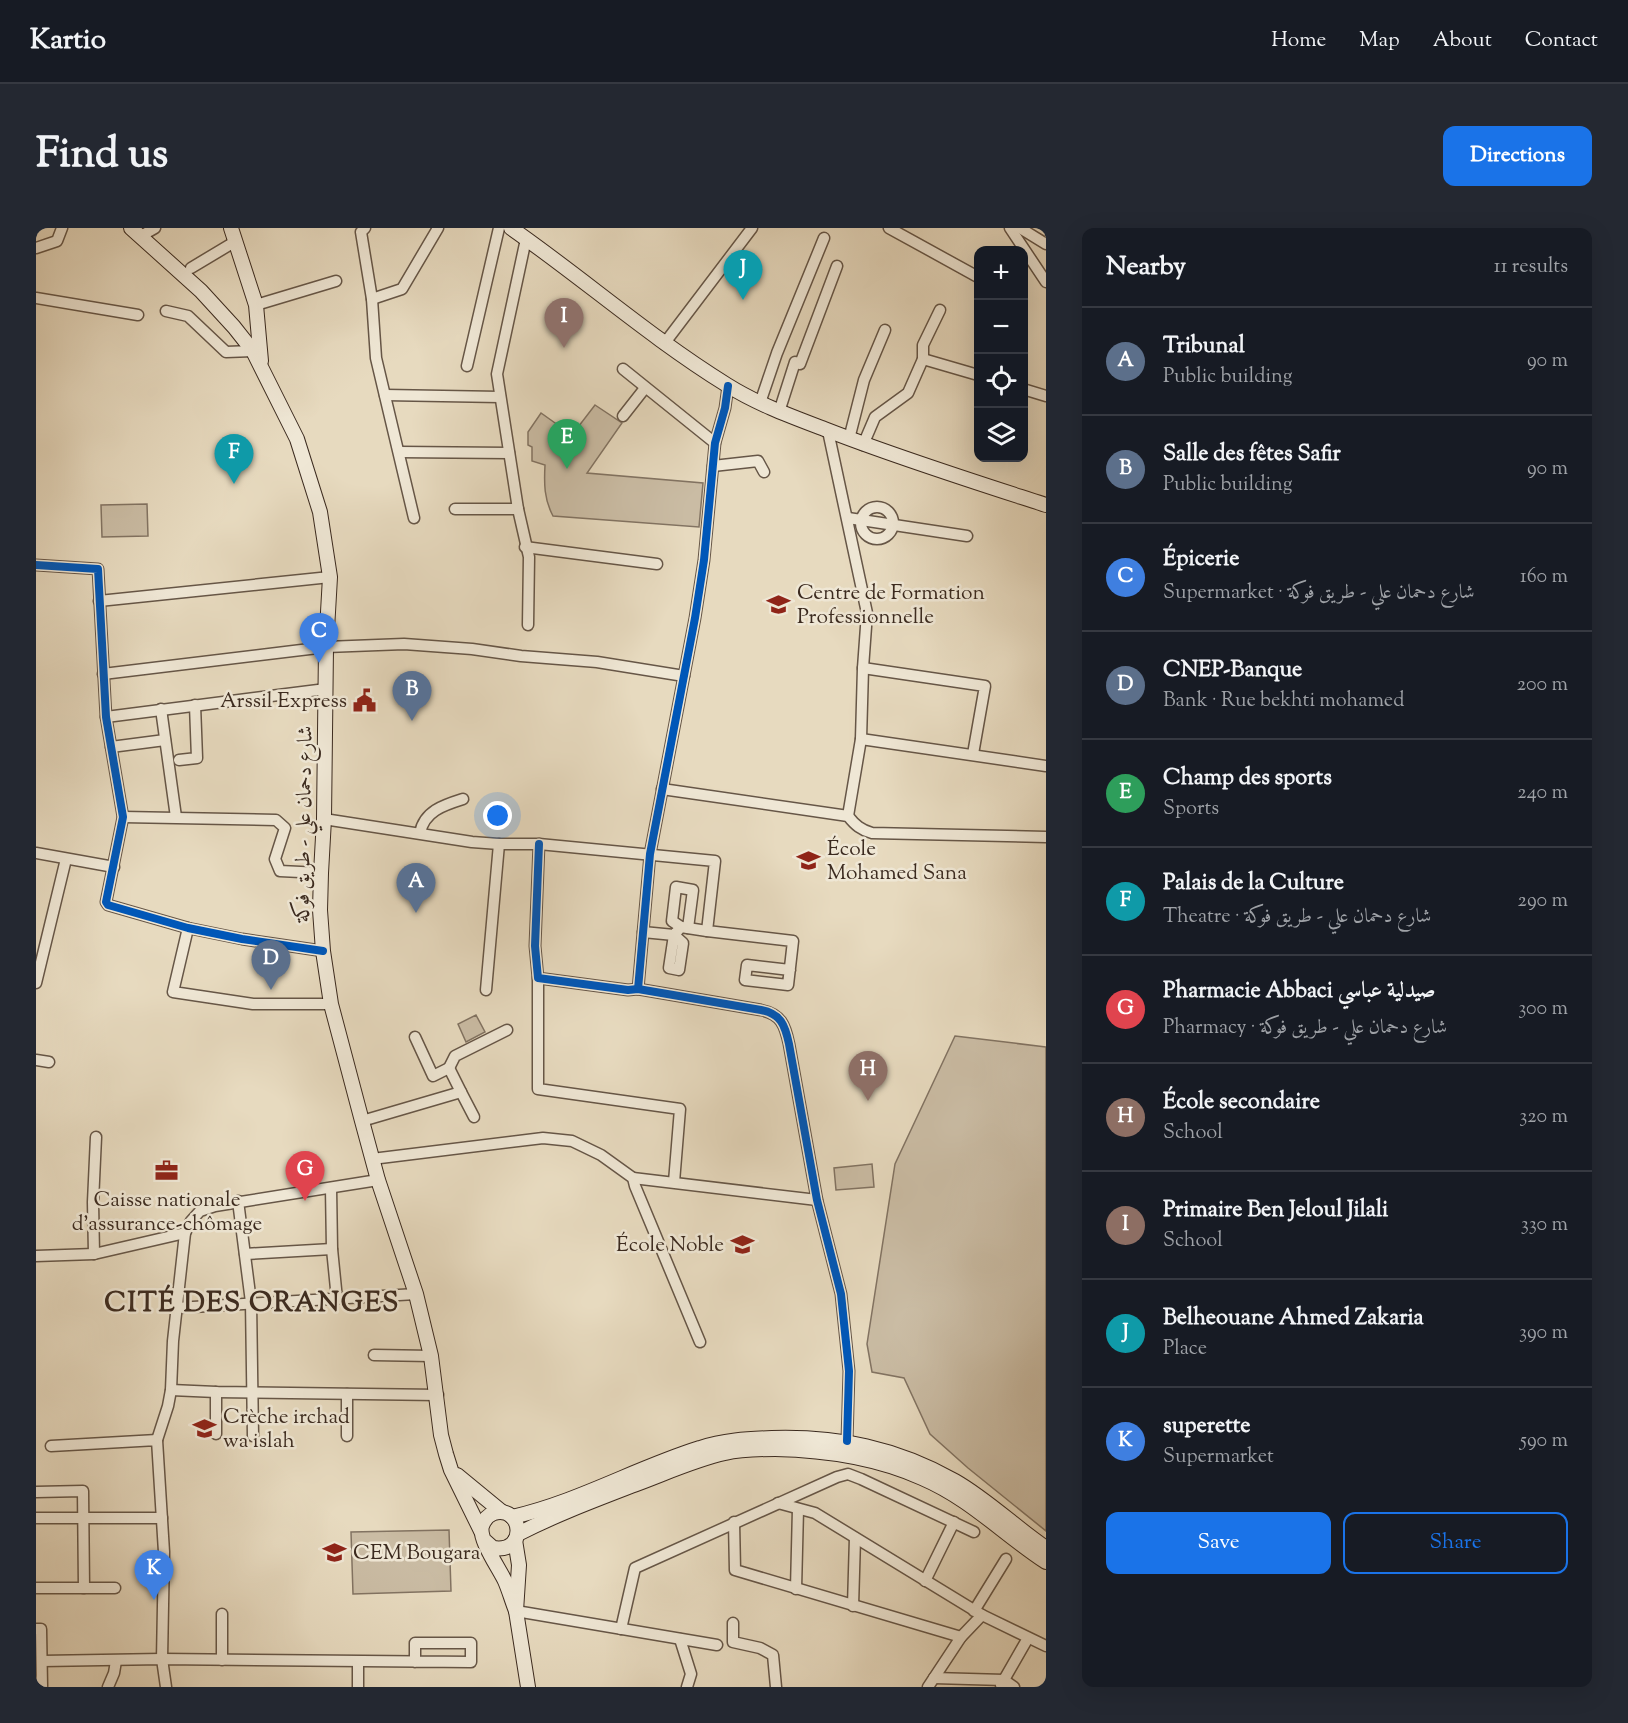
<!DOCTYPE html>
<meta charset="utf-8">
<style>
:root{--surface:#171b24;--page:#242831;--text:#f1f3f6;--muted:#9ea1a6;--line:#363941;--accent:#1a73e8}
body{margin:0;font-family:"Sorts Mill Goudy",Amiri,serif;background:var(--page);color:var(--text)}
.controls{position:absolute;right:18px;top:18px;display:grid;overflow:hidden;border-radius:12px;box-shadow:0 6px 24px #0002}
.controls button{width:54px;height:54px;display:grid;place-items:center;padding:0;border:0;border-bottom:2px solid var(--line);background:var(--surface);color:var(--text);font:30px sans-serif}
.you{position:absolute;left:462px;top:588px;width:21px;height:21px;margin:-15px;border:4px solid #fff;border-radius:50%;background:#1a73e8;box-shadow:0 0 0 9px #1a73e833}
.badge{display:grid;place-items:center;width:39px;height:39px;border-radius:50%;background:var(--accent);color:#fff;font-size:20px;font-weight:700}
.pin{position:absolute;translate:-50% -50px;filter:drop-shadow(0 2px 3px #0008)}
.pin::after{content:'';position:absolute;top:32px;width:21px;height:18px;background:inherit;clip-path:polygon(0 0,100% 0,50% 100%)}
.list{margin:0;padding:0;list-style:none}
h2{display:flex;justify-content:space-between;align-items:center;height:78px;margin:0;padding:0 24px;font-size:26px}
h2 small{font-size:20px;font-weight:400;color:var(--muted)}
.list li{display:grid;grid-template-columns:39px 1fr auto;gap:18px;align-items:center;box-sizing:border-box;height:108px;padding:0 24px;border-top:2px solid var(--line)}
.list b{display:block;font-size:22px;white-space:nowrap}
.list p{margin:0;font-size:20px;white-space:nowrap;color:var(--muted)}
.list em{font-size:20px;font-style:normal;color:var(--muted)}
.actions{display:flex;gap:12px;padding:18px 24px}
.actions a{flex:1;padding:14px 0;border:2px solid var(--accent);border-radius:12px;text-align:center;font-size:21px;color:var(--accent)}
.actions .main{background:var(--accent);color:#fff}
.icon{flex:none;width:33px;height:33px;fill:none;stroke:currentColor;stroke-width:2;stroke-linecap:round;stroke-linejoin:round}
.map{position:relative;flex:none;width:1010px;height:1459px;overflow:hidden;border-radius:12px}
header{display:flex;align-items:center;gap:36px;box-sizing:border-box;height:84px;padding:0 30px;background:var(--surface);border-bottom:2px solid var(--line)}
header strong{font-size:28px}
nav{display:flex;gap:33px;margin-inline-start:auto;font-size:21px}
.intro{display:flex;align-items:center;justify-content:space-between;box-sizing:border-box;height:144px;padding:0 36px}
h1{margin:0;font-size:42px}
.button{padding:15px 27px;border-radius:12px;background:var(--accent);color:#fff;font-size:21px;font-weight:700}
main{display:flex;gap:36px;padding:0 36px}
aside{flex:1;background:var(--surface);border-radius:12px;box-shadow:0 6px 24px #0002}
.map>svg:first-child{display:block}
.green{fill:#cabca4;stroke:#827362;stroke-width:1.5}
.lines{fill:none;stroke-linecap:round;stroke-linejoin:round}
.street-casing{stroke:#665647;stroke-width:13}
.secondary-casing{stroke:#3b2a1f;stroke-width:16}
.street{stroke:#efe7d5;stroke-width:10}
.secondary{stroke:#efe7d5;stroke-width:14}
.cycleway-casing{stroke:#efe7d5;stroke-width:11}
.cycleway{stroke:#0057b8;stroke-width:8}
.labels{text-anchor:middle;stroke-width:5;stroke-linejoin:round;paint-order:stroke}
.poi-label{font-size:21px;fill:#3b2a1f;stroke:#efe7d5;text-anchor:start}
.street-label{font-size:21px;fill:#3b2a1f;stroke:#efe7d5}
.district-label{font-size:27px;font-weight:bold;letter-spacing:1.5px;fill:#3b2a1f;stroke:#efe7d5}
</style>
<header>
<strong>Kartio</strong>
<nav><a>Home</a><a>Map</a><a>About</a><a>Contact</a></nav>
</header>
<div class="intro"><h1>Find us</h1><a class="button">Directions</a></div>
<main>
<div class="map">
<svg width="1010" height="1459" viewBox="0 0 1010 1459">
<rect width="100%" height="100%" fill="#e7dabf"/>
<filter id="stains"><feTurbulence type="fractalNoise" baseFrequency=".00333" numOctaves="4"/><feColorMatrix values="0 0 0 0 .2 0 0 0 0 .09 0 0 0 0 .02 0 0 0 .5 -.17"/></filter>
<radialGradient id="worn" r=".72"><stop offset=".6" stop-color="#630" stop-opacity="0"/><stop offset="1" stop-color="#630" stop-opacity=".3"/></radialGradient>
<g class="green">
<path d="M 559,177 L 586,195 L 551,245 L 667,255 L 663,299 L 517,288 C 508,271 508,256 509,237 L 496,233 L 496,219 L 492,217 L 492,204 L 505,185 L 536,207 Z"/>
<polygon points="111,276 112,308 66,309 65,277"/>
<polygon points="440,787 449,804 430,814 422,796"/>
<polygon points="919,808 1010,819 1010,1303 932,1240 894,1206 868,1150 836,1144 831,1116 859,936"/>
<polygon points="836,936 838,959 800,962 798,940"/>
<polygon points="413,1302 415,1363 317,1366 315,1304"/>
</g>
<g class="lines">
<defs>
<g id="street">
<polyline points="329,0 325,4 336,71 340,130 378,290"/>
<polyline points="853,0 942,49"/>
<polyline points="974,0 1010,54"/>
<polyline points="984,0 1010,16"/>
<polyline points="105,8 119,0"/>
<polyline points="490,11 461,146 482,281 493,329 492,397"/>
<polyline points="0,20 21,13 26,0"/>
<polyline points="155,40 200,13"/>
<polyline points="0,70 102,87"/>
<polyline points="336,71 366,61 402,0"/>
<polyline points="220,77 300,53"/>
<polyline points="130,83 152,88 190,124 217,123"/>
<polyline points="628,116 716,0"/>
<polyline points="887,131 942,147"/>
<polyline points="431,138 463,0"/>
<polyline points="587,141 679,215"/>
<polyline points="987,161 1010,168"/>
<polyline points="349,167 464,169"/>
<polyline points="724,175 741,125 788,10"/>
<polyline points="743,184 759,134 764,136 801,38"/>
<polyline points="587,188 609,160"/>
<polyline points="792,203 831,385 827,440 825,511 812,588"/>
<polyline points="813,211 828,152 849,102"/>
<polyline points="827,217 839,189 872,165 887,131 887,117 904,82"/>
<polyline points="363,224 473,225"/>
<polyline points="677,238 722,233 728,244"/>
<circle cx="841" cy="295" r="16"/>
<polyline points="419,281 482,281"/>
<polyline points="812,290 931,308"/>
<polyline points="489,319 621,336"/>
<polyline points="0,337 62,341 70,489 87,589 70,674 72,677 152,700 206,711 287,723"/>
<polyline points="63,373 294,349"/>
<polyline points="827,440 949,458 937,526"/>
<polyline points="67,446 290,419 368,416 436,421 485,428 561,434 648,448"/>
<polyline points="125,481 140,589"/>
<polyline points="70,489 290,461"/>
<polyline points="825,511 1010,538"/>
<polyline points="75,519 129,512"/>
<polyline points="143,532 161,530 159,477"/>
<path d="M 626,561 L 812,588 C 819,597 825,602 836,605 L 1010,609"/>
<polyline points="87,589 240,592 249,600 239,631 244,643 285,645"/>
<polyline points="288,591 436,614 463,616 503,616 679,633 671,703 757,713 752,757 709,752 711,737 754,742"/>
<path d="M 384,605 C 388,583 408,577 427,571"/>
<path d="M 503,616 L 499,718 L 502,750 L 592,762 L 602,761 L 725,782 C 745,786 749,797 753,816 L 781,972 L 805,1066 L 813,1143 L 811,1213"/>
<polyline points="0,625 78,639"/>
<polyline points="645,699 636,693 640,659 657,662 652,700"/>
<polyline points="152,700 137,764 217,776 295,776"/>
<polyline points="607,704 638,707 645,699 671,703"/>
<polygon points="638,707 647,715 643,742 633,740"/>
<polyline points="502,750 502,861 644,881 638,954"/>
<polyline points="0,755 30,631"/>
<polyline points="602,761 614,626 659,390 668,332 679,215 689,180 692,158"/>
<polyline points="450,762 463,616"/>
<polyline points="0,832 13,834"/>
<polyline points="413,840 419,828 471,802"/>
<polyline points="425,864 438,889"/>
<polyline points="326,893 425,864 413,840 397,848 379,809"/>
<polyline points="336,931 507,910 536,913 565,927 597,950 599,958 664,1114"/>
<polyline points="597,950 781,972"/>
<polyline points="295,960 296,1021 301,1071"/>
<polyline points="202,973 215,1074 217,1208"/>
<polyline points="58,1026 57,974 60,909"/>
<polyline points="209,1026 296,1021"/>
<polyline points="0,1028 58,1026 149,1005"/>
<polyline points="140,1080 380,1066"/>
<polyline points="338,1127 395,1128"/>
<polyline points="135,1162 180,1164 402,1167"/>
<polyline points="180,1164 180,1206"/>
<polyline points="311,1208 311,1166"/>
<polyline points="121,1212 132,1178 135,1162 137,1113 149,1005 155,993 164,983 179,978 342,952"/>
<polyline points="15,1218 121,1212 128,1324 126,1431 130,1459"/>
<polyline points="0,1264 47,1263 48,1360"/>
<polyline points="742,1275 779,1285 946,1387 1010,1418"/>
<polyline points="0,1290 126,1290"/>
<polyline points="698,1294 699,1342 925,1409"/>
<polyline points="889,1353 918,1294"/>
<polyline points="0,1360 79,1360"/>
<polyline points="760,1361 762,1281"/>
<polyline points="817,1378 819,1310"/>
<polyline points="480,1383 681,1417"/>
<polyline points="938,1383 970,1331"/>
<polyline points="186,1386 186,1432"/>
<polyline points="697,1395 697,1414 724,1420 737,1427 740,1459"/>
<polyline points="0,1401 5,1401 6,1458 0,1458"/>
<polyline points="585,1401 599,1340 801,1249 812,1246 825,1251 938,1304"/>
<polyline points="644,1411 655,1446 651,1459"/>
<polyline points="6,1433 126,1431 435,1434 435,1415 379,1415 379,1434"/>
<polyline points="898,1450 968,1452 978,1459"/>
<polyline points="965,1457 992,1410"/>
<polyline points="72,1459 78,1445 80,1433"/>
<polyline points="322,1459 322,1434"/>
<polyline points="892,1459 925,1409 946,1387"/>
</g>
<g id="secondary">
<polyline points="95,0 165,63 198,99 217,123 261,211 284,284 294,349 290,419 288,591 285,645 284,682 287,723 295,776 326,893 342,952 380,1066 395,1128 405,1207 410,1226 415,1242 445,1303"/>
<polyline points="195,0 220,77 225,133"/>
<path d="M 475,0 C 548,51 615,110 691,157 C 723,177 757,189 791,202 C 863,230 936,253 1010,277"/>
<polyline points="421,1247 466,1284"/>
<path d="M 476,1289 C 542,1274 600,1240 664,1220 C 687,1212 711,1211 736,1210 C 802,1208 860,1220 919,1253 C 952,1272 979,1299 1010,1320"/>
<path d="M 482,1306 C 519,1287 556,1273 595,1258 C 626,1247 657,1232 689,1225 C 705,1221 723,1221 739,1221 C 790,1222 839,1229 886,1250 C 935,1271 967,1306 1010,1334"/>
<path d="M 448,1312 L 457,1320 C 492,1326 487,1277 458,1285 C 452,1287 448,1292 446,1298 C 442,1311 463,1340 469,1353 C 473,1362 476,1373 480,1383"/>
<polyline points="479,1312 483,1337 480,1383 492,1459"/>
</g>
</defs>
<use href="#street" class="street-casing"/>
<use href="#secondary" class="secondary-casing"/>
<use href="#street" class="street"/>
<use href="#secondary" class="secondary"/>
<defs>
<g id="cycleway">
<polyline points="0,337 62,341 70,489 87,589 70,674 72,677 152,700 206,711 287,723"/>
<path d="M 503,616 L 499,718 L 502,750 L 592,762 L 602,761 L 725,782 C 745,786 749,797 753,816 L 781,972 L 805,1066 L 813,1143 L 811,1213"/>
<polyline points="602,761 614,626 659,390 668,332 679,215 689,180 692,158"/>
</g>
</defs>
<use href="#cycleway" class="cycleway-casing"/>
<use href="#cycleway" class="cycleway"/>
</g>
<defs>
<symbol id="university-bare" viewBox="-9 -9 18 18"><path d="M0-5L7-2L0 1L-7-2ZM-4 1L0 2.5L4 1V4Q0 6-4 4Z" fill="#8f2418" stroke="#efe7d5" stroke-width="2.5" paint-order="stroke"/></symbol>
<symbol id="civic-bare" viewBox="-9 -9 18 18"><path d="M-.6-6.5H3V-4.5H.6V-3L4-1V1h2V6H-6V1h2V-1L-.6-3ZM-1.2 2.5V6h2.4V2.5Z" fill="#8f2418" stroke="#efe7d5" stroke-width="2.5" paint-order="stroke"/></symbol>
<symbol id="school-bare" viewBox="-9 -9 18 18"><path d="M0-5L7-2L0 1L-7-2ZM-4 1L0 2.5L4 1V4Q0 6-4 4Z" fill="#8f2418" stroke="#efe7d5" stroke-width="2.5" paint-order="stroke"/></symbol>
<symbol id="office-bare" viewBox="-9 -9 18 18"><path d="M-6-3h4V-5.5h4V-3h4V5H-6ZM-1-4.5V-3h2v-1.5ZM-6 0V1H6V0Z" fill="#8f2418" stroke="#efe7d5" stroke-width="2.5" paint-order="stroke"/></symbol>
</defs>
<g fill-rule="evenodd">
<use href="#university-bare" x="726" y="360" width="33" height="33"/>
<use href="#civic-bare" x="312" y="456" width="33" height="33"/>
<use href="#school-bare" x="756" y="616" width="33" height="33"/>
<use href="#office-bare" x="114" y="926" width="33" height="33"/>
<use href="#school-bare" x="690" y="1000" width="33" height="33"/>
<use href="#school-bare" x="152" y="1184" width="33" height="33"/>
<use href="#school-bare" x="282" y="1308" width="33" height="33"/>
</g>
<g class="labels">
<g class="poi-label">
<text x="761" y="371">Centre de Formation<tspan x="761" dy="24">Professionnelle</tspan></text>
<text x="311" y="479" text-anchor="end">Arssil Express</text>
<text x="791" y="627">École<tspan x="791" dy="24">Mohamed Sana</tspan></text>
<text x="131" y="978" text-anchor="middle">Caisse nationale<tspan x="131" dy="24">d'assurance-chômage</tspan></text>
<text x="688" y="1023" text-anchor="end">École Noble</text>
<text x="187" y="1195">Crèche irchad<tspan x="187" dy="24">wa islah</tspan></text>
<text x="317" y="1331">CEM Bougara</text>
</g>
<g class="street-label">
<text transform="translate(267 596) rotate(-89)" y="7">شارع دحمان علي - طريق فوكة</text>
</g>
<g class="district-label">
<text x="216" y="1083">CITÉ DES ORANGES</text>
</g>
</g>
<rect width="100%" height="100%" filter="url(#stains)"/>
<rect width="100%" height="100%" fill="url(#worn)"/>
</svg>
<div class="controls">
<button>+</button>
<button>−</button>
<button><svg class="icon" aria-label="locate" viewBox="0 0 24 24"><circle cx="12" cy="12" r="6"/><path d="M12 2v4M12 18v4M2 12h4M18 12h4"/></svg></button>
<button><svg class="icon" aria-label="layers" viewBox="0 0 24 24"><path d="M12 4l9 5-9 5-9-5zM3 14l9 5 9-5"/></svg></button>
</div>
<div class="you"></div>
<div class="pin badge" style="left:380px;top:685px;background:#5c6f8a">A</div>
<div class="pin badge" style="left:376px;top:493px;background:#5c6f8a">B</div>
<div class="pin badge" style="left:283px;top:435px;background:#3f7fe0">C</div>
<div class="pin badge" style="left:235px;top:762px;background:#5c6f8a">D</div>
<div class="pin badge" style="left:531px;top:241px;background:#2e9e5b">E</div>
<div class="pin badge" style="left:198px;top:256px;background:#0f9aa8">F</div>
<div class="pin badge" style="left:269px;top:973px;background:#e0444e">G</div>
<div class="pin badge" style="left:832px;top:873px;background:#8d6e63">H</div>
<div class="pin badge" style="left:528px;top:120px;background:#8d6e63">I</div>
<div class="pin badge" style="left:707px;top:72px;background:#0f9aa8">J</div>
<div class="pin badge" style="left:118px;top:1372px;background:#3f7fe0">K</div>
</div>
<aside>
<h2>Nearby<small>11 results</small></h2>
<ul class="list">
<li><span class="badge" style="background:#5c6f8a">A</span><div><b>Tribunal</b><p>Public building</p></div><em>90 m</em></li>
<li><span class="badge" style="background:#5c6f8a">B</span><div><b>Salle des fêtes Safir</b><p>Public building</p></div><em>90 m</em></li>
<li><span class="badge" style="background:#3f7fe0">C</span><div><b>Épicerie</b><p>Supermarket · شارع دحمان علي - طريق فوكة</p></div><em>160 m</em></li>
<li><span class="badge" style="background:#5c6f8a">D</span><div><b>CNEP-Banque</b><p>Bank · Rue bekhti mohamed</p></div><em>200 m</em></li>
<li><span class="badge" style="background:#2e9e5b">E</span><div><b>Champ des sports</b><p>Sports</p></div><em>240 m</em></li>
<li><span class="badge" style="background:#0f9aa8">F</span><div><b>Palais de la Culture</b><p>Theatre · شارع دحمان علي - طريق فوكة</p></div><em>290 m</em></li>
<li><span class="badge" style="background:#e0444e">G</span><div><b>Pharmacie Abbaci صيدلية عباسي</b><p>Pharmacy · شارع دحمان علي - طريق فوكة</p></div><em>300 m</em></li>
<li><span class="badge" style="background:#8d6e63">H</span><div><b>École secondaire</b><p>School</p></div><em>320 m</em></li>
<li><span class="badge" style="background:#8d6e63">I</span><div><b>Primaire Ben Jeloul Jilali</b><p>School</p></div><em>330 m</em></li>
<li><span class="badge" style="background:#0f9aa8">J</span><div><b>Belheouane Ahmed Zakaria</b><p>Place</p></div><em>390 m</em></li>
<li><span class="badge" style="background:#3f7fe0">K</span><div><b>superette</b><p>Supermarket</p></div><em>590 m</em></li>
</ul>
<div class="actions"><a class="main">Save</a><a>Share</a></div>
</aside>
</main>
